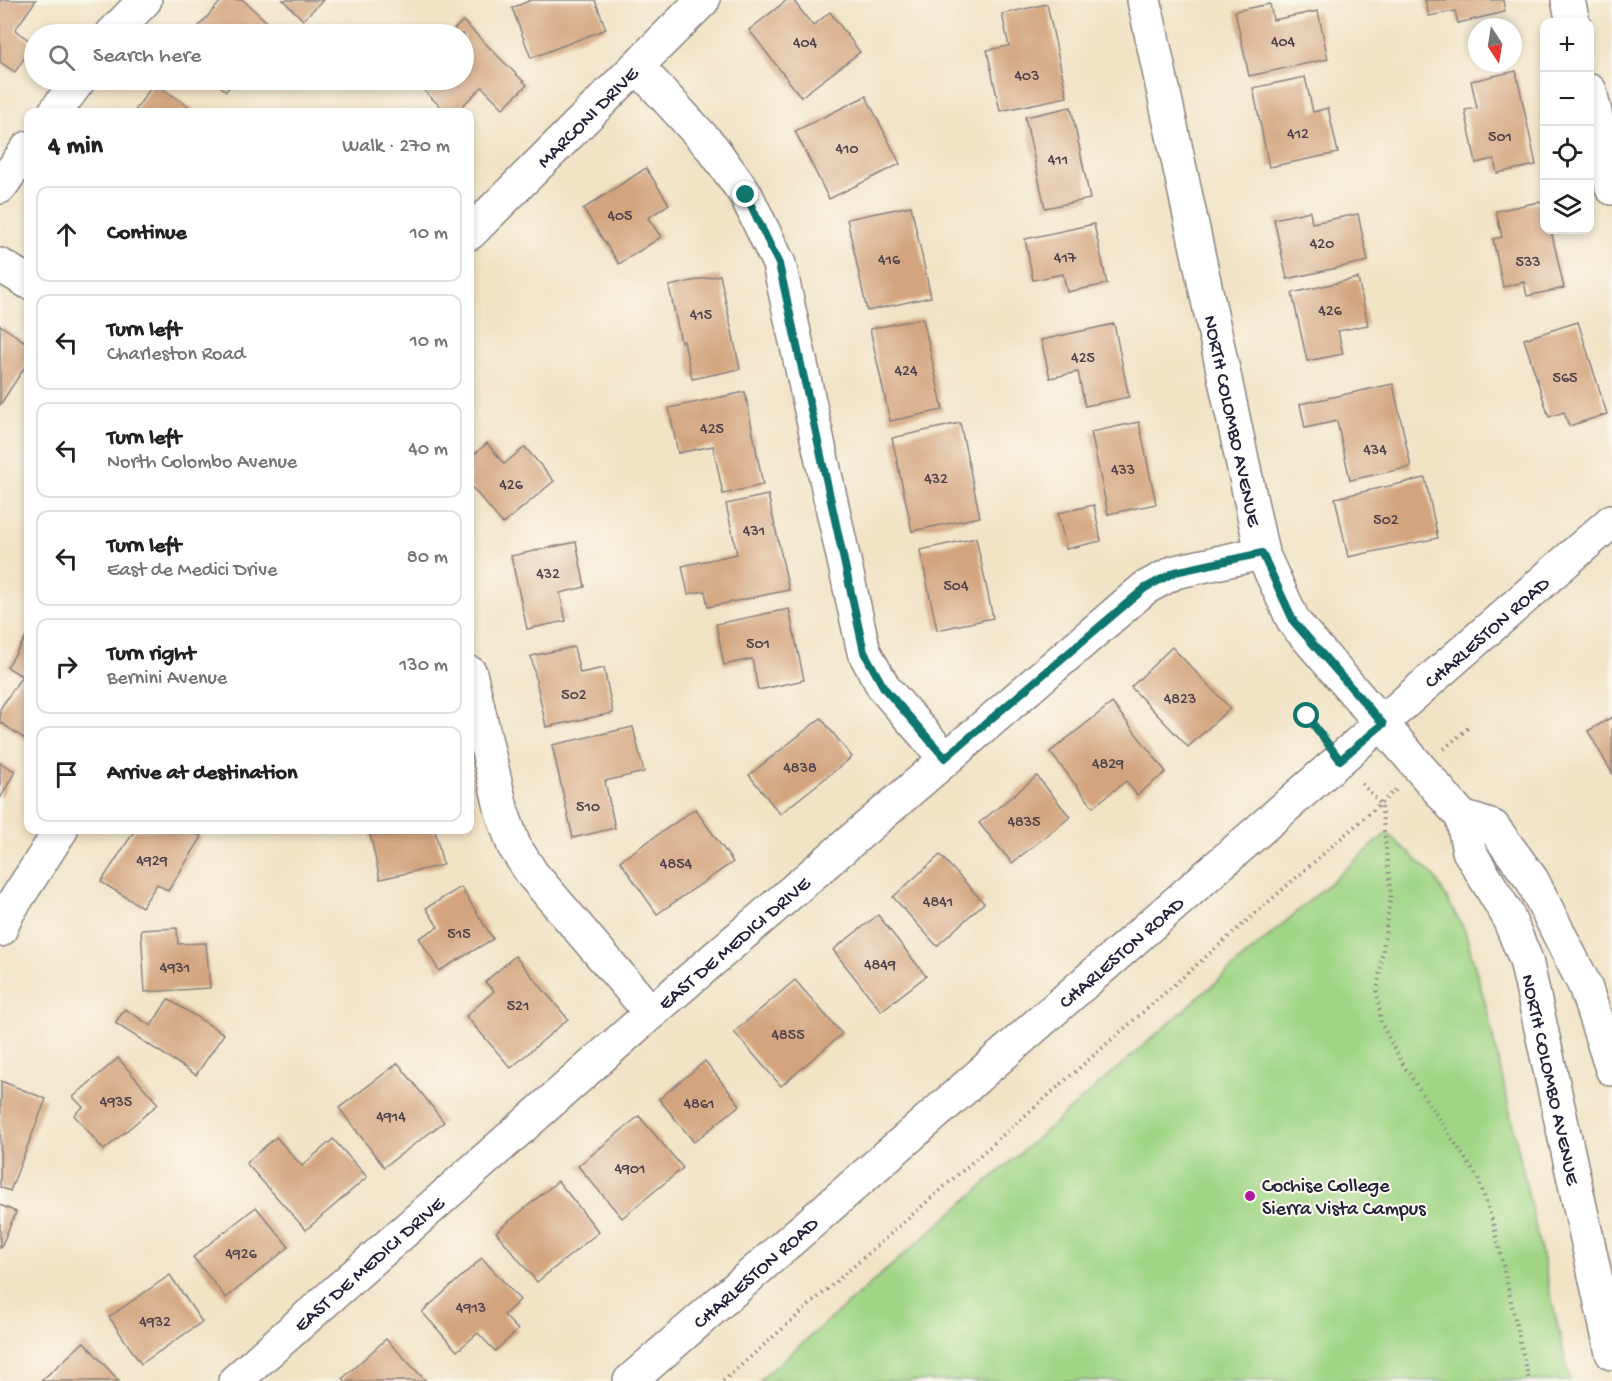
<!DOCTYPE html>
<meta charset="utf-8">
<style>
:root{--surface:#fff;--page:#f2f2f2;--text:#222;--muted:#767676;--line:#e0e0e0}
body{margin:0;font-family:"Gochi Hand",sans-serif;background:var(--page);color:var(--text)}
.controls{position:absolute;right:18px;top:18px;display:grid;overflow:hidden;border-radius:12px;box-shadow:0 3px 9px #0003}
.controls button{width:54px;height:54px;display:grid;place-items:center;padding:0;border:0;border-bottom:2px solid var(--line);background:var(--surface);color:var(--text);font:30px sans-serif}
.compass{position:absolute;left:1468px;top:18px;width:54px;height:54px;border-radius:50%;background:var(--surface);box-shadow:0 3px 9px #0003;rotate:168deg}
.stop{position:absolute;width:18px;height:18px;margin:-14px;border:4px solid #0f766e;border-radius:50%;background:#fff}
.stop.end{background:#0f766e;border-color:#fff;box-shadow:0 2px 6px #0008}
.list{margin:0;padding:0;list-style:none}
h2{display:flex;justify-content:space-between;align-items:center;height:78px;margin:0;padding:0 24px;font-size:26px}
h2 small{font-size:20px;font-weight:400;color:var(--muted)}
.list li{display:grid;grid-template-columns:39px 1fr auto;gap:18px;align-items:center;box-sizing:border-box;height:96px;margin:0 12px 12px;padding:0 12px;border:2px solid var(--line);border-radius:12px}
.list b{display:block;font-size:22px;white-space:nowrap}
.list p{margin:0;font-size:20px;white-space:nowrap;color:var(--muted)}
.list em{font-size:20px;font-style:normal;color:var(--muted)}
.icon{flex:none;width:33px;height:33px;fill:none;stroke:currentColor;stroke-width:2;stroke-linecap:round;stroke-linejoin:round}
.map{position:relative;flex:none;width:1612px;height:1381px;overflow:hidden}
.search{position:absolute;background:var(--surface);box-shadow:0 3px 9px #0003;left:24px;top:24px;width:450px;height:66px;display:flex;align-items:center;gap:15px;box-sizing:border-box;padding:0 21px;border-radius:33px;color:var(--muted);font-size:22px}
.panel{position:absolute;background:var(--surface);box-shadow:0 3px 9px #0003;left:24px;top:108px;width:450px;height:726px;border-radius:12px}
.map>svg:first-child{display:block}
.green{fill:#a0d586;stroke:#617c60;stroke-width:1.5}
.building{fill:#d3a47e}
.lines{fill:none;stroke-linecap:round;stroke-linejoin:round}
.minor-casing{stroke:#8a8280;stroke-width:36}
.major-casing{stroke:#8a8280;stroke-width:36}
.path{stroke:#8a8280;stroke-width:4;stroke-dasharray:1.5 4.5;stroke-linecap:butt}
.minor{stroke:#fff;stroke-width:33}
.major{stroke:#fff;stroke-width:33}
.route{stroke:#0f766e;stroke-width:8}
.poi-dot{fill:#b5179e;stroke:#fbf7ec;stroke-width:2}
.labels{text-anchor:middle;stroke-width:4.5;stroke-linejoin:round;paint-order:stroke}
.number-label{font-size:16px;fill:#4e424c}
.street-label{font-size:20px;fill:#22223b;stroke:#fbf7ec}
.poi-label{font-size:20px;fill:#22223b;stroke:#fbf7ec;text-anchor:start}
</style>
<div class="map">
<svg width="1612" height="1381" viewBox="0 0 1612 1381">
<rect width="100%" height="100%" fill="#fbf7ec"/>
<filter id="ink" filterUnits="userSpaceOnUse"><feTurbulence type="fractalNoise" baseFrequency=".0167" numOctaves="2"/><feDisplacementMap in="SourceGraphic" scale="12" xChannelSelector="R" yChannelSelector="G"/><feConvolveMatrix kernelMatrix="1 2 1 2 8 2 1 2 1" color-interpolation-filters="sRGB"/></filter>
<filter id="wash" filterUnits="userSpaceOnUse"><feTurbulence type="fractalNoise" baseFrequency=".008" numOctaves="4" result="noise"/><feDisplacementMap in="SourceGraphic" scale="24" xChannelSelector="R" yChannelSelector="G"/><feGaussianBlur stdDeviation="1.35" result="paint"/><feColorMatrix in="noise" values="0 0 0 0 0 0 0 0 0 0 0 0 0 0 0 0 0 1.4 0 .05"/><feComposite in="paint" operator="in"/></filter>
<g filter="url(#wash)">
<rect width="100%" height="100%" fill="#f1e3c6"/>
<polygon class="green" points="1387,833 1434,876 1465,931 1487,1010 1570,1381 759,1381"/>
<g id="blocks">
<g class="building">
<polygon points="0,0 36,0 15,30 34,44 15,72 0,62"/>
<polygon points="222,0 243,0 278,32 276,34 192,34"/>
<polygon points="283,0 323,0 303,20"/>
<polygon points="531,0 595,0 606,29 531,58 512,8"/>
<polygon points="787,0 793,0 813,26 830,12 860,52 801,97 749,30"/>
<polygon points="1425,0 1503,0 1505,12 1458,23 1455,11 1429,16"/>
<polygon points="1047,4 1067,97 1000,111 987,50 1009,46 1002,14"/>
<polygon points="1270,4 1273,20 1318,11 1328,59 1249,76 1235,11"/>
<polygon points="463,21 527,85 503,108 482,87 456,112 446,112 413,80 464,80 464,34 449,34"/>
<polygon points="1516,71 1536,165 1497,173 1494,159 1476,163 1465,110 1477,108 1471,81"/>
<polygon points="1305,77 1313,112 1328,108 1338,153 1269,167 1253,88"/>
<polygon points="213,80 236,80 226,91"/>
<polygon points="154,83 197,112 134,112"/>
<polygon points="866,96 900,164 829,199 795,131"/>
<polygon points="1071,107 1090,199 1045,208 1025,117"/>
<polygon points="646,168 669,204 648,218 661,237 619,264 583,209"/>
<polygon points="1544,201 1544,230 1551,230 1564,288 1527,296 1524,282 1503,287 1493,239 1502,237 1496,211"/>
<polygon points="911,206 931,297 867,311 847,219"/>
<polygon points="1310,211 1312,223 1358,214 1368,261 1287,279 1274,219"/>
<polygon points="1094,224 1107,284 1067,292 1063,274 1033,280 1025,239"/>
<polygon points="720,275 740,369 692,379 684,341 681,342 669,286"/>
<polygon points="1358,278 1368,325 1338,331 1343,354 1307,361 1292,293"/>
<polygon points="923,318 943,410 890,421 870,329"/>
<polygon points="1578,322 1607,414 1569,426 1564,412 1549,417 1524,339"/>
<polygon points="1114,324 1129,397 1085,406 1078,372 1050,378 1041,340"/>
<polygon points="0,325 28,344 28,362 0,405"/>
<polygon points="1393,384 1411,467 1350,480 1337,421 1305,428 1300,404"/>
<polygon points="745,392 763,485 723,494 713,446 678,453 669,408"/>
<polygon points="1139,422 1156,504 1108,514 1091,432"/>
<polygon points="960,423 980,517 912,531 892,438"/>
<polygon points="487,443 504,464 525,447 554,481 503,524 470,485 470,458"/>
<polygon points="1425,478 1438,538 1348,557 1335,498"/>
<polygon points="768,495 789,590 708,607 705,591 688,594 682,566 737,554 726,504"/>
<polygon points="1094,505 1101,541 1066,549 1058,513"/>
<polygon points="976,538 993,618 937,630 920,550"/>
<polygon points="576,542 585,587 560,593 566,621 527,629 511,556"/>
<polygon points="789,609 804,680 758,690 752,659 724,665 716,624"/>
<polygon points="28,634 28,741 0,722 0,709 22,676 7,667"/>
<polygon points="574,647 580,673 604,668 613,713 546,727 531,656"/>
<polygon points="1172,647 1230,708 1188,747 1131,687"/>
<polygon points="1112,703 1166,772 1137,795 1126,781 1093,807 1050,752"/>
<polygon points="1612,717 1612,773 1588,731"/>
<polygon points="821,718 852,757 780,814 749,775"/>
<polygon points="633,727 644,772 605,781 615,828 573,838 552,745"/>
<polygon points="0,763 15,771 0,799"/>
<polygon points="1037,776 1070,817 1012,863 979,823"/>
<polygon points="695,809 733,862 657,914 620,861"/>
<polygon points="135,830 190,830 202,837 168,891 157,884 142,907 101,882"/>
<polygon points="369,830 435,830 443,865 380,879"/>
<polygon points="940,855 984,903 937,946 893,897"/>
<polygon points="461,887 493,939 439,971 419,938 438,927 426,908"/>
<polygon points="878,915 926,976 881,1011 833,950"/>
<polygon points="177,928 178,944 206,943 210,988 145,992 141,930"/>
<polygon points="515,956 568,1019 511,1068 466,1016 494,991 485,982"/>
<polygon points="795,980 842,1034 781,1086 734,1032"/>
<polygon points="168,999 224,1034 196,1075 115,1023 125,1009 151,1026"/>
<polygon points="118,1058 158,1104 104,1150 74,1115 83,1107 73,1097"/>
<polygon points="705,1061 740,1105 694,1142 659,1099"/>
<polygon points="398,1063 444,1122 384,1167 339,1108"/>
<polygon points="1,1081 46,1099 10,1191 0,1187"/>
<polygon points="639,1116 683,1168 622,1218 578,1166"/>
<polygon points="276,1137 302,1166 333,1139 367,1177 306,1230 246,1163"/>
<polygon points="558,1181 599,1232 537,1282 496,1232"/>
<polygon points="0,1205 16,1212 0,1249"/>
<polygon points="256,1207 289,1247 226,1298 193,1257"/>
<polygon points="482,1258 520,1300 504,1315 518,1330 495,1351 478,1333 457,1351 422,1312"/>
<polygon points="170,1275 202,1322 141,1364 109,1317"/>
<polygon points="386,1339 426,1381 345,1381 343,1378"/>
<polygon points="84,1342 119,1381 41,1381"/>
</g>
</g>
</g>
<g filter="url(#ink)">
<use href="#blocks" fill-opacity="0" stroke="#8a8280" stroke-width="1.5"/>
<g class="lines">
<defs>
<g id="minor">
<path id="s1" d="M 1144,0 L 1262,553 L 1294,622 L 1462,817 L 1469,851 L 1507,914 L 1526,960 L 1612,1353"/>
<polyline points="1568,0 1573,22"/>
<polyline points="112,34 145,0"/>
<polyline points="638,67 713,149 746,195 779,264 864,652 884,688 945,758"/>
<polyline points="1590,91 1612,188"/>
<polyline points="55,112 79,80"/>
<polyline points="0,187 28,148"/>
<path id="s2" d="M 470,233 L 703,0"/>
<polyline points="0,265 28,282"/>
<polyline points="470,673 502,812 514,846 533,875 651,1013"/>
<polyline points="1462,817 1493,827 1532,880 1585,986 1612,1069"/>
<polyline points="0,930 8,912 61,830"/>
<path id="s3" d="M 235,1381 L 651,1013 L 1145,588 L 1175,572 L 1262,553"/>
</g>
<g id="major">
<path id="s4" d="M 630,1381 L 1612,521"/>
</g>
</defs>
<use href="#minor" class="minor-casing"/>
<use href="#major" class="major-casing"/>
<g class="path">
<polyline points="1307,716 1321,734"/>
<polyline points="1444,749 1468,728"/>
<polyline points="1362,784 1381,804 1391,894 1377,991 1381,1023 1402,1063 1478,1178 1494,1226 1529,1381"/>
<polyline points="723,1381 1397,789"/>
</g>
<use href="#minor" class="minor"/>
<use href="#major" class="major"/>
</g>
</g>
<g class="lines" filter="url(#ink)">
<polyline class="route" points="746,195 779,264 864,652 884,688 945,758 1145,588 1175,572 1262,553 1294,622 1383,724 1340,760 1307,716"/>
</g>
<circle class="poi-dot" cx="1250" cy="1196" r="6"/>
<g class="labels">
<g class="number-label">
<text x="1283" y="46">404</text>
<text x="805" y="47">404</text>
<text x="1027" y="80">403</text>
<text x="1298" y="138">412</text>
<text x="1500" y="141">501</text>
<text x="847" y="153">410</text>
<text x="1058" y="164">411</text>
<text x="620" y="220">405</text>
<text x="1322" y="248">420</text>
<text x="1065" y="262">417</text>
<text x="889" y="264">416</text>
<text x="1528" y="266">533</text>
<text x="1330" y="315">426</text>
<text x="701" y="319">415</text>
<text x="1083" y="362">425</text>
<text x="906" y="375">424</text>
<text x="1565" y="382">565</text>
<text x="712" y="433">425</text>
<text x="1375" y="454">434</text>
<text x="1123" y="474">433</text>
<text x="936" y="483">432</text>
<text x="511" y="489">426</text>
<text x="1386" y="524">502</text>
<text x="754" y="535">431</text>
<text x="548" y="578">432</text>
<text x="956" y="590">504</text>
<text x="758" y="648">501</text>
<text x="574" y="699">502</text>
<text x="1180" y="703">4823</text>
<text x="1108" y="768">4829</text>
<text x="800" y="772">4838</text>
<text x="588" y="811">510</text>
<text x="1024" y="826">4835</text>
<text x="152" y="865">4929</text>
<text x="676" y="868">4854</text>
<text x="938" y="906">4841</text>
<text x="459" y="938">515</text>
<text x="880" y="969">4849</text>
<text x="175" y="972">4931</text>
<text x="518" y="1010">521</text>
<text x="788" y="1039">4855</text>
<text x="116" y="1106">4935</text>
<text x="699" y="1108">4861</text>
<text x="391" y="1121">4914</text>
<text x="630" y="1173">4901</text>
<text x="241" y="1258">4926</text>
<text x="471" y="1312">4913</text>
<text x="155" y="1326">4932</text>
</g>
<g class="street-label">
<text dy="7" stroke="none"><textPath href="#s2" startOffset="165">MARCONI DRIVE</textPath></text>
<text dy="7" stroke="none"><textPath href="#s1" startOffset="430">NORTH COLOMBO AVENUE</textPath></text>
<text dy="7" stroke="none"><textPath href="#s4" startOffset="1138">CHARLESTON ROAD</textPath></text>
<text dy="7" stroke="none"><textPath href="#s3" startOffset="664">EAST DE MEDICI DRIVE</textPath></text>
<text dy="7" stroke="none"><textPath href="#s4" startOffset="652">CHARLESTON ROAD</textPath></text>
<text dy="7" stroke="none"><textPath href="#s1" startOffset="1179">NORTH COLOMBO AVENUE</textPath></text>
<text dy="7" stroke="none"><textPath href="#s3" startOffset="178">EAST DE MEDICI DRIVE</textPath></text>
<text dy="7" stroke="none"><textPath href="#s4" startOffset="166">CHARLESTON ROAD</textPath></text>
</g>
<g class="poi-label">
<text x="1262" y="1191">Cochise College<tspan x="1262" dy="23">Sierra Vista Campus</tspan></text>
</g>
</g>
</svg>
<div class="controls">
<button>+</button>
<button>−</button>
<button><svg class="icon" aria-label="locate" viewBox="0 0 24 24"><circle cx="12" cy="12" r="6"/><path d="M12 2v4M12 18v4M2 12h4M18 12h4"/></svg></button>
<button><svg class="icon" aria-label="layers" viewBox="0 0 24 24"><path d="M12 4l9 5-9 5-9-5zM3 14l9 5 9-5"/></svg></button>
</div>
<svg class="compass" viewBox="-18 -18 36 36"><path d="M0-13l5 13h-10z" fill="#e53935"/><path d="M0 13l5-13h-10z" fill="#767676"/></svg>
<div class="stop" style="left:1307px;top:716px"></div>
<div class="stop end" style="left:746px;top:195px"></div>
<div class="search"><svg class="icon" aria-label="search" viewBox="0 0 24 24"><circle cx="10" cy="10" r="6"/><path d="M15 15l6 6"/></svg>Search here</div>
<section class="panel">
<h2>4 min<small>Walk · 270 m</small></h2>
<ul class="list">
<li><svg class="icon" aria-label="ahead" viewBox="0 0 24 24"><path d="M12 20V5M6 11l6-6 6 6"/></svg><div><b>Continue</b></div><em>10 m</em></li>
<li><svg class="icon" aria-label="left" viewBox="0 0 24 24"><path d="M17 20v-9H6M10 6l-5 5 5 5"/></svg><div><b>Turn left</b><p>Charleston Road</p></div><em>10 m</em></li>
<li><svg class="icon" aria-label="left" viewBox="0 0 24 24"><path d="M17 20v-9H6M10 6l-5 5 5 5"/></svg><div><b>Turn left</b><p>North Colombo Avenue</p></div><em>40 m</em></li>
<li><svg class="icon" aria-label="left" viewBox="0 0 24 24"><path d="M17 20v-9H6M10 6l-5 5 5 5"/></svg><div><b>Turn left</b><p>East de Medici Drive</p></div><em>80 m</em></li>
<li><svg class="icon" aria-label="right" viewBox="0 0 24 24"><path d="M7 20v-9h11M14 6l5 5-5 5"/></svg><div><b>Turn right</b><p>Bernini Avenue</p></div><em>130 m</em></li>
<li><svg class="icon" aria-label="arrive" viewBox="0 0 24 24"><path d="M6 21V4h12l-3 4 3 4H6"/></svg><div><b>Arrive at destination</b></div></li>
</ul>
</section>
</div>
